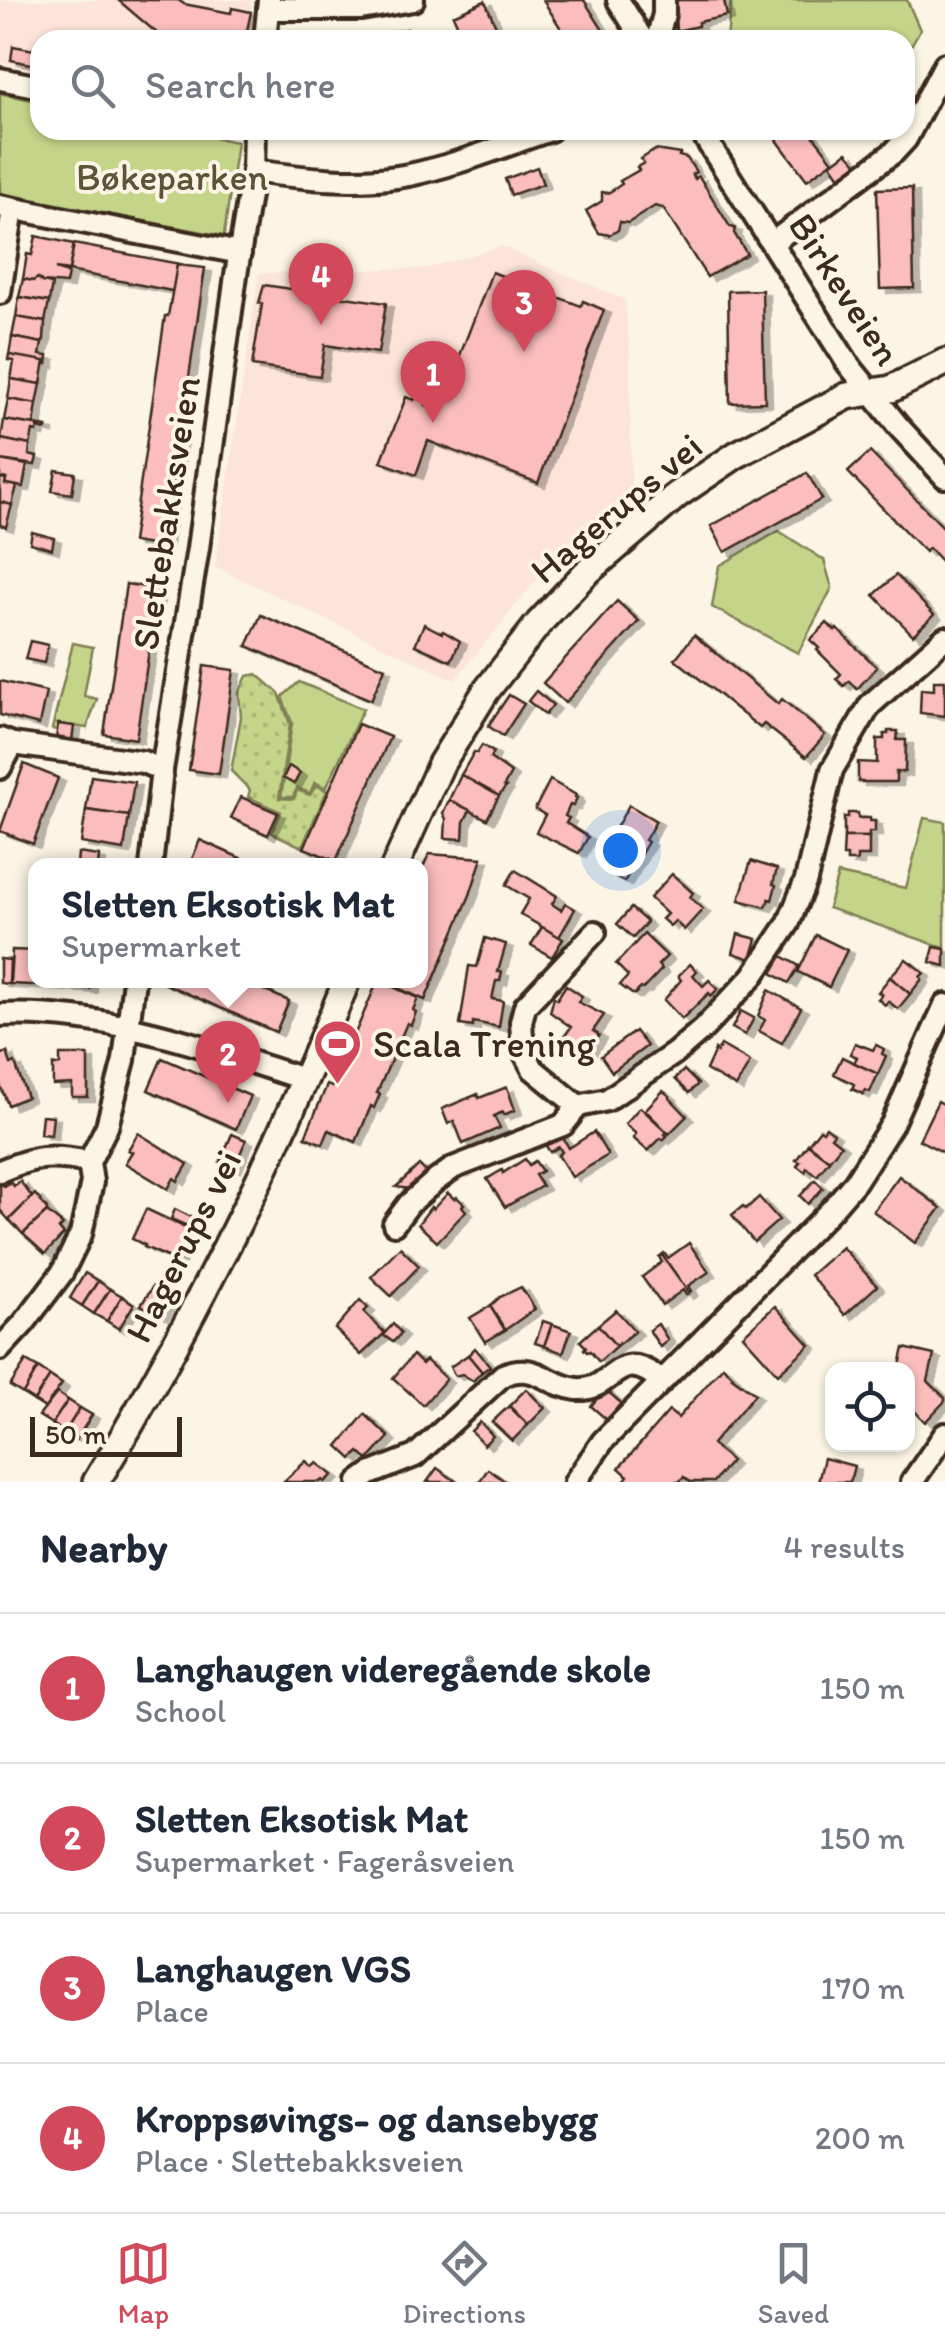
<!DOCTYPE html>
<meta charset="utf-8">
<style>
:root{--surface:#fff;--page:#f2f2f3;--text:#1f2937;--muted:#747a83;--line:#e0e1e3;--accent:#d1495b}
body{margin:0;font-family:Itim,sans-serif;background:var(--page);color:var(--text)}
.controls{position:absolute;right:30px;bottom:30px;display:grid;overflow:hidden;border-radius:20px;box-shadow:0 2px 8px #0004}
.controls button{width:90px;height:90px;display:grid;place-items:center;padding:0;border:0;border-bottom:2px solid var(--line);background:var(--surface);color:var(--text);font:50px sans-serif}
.scale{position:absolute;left:30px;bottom:25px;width:152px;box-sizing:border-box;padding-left:10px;border:5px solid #3b2a1e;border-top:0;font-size:28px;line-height:35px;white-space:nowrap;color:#3b2a1e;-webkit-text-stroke:8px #fcf5e5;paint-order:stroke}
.you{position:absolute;left:620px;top:850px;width:35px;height:35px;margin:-25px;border:8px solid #fff;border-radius:50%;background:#1a73e8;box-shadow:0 0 0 15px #1a73e833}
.badge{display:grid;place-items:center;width:65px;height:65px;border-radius:50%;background:var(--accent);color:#fff;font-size:32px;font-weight:700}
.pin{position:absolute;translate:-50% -82px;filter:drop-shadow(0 2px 5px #0008)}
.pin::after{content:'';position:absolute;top:52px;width:35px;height:30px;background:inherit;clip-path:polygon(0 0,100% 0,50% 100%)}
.popup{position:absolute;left:28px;top:858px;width:400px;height:130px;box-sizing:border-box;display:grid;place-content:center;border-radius:20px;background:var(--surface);filter:drop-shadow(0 2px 8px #0005);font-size:32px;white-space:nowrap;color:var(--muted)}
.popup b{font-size:38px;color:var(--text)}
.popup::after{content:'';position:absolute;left:50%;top:100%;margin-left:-20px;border:20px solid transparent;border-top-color:var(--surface)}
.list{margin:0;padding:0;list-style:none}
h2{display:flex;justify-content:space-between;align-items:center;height:130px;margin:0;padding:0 40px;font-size:42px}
h2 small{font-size:32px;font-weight:400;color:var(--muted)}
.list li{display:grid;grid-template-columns:65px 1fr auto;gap:30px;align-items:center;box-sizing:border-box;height:150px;padding:0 40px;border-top:2px solid var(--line)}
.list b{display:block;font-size:38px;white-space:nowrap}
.list p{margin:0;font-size:32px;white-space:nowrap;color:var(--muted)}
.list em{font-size:32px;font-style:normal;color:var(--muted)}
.icon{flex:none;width:55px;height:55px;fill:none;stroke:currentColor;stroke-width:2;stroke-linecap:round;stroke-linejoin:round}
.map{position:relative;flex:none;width:945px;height:1482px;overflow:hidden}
.search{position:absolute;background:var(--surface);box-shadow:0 2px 8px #0004;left:30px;right:30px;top:30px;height:110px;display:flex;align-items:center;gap:25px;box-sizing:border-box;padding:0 35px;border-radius:30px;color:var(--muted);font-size:38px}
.sheet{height:730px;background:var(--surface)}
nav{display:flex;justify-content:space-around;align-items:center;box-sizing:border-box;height:140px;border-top:2px solid var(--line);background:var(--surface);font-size:28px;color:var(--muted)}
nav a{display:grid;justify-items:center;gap:5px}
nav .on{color:var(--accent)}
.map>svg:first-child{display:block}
.built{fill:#fce4d9}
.grass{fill:url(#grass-dots);stroke:#807f54;stroke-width:2.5}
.park{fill:#c4d489;stroke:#807f54;stroke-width:2.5}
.building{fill:#fbbebd;stroke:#3b2a1e;stroke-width:2.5;filter:url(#shadow)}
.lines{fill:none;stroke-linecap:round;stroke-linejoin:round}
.minor-casing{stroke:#3b2a1e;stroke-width:28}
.major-casing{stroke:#3b2a1e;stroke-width:32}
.minor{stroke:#fcf5e5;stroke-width:20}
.major{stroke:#fcf5e5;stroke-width:25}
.labels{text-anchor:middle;stroke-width:8;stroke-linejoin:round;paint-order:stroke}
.park-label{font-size:38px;fill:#5d5439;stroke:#fcf5e5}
.street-label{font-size:38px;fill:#3b2a1e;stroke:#fcf5e5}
.poi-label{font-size:38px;fill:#3b2a1e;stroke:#fcf5e5;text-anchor:start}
</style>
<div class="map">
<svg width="945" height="1482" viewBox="0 0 945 1482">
<defs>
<pattern id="grass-dots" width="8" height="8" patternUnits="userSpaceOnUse" patternTransform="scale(2.5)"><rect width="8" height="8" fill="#c4d489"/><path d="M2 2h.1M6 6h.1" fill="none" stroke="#a9b676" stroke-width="1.8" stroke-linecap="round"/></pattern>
<filter id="shadow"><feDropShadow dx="7" dy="4" stdDeviation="0" flood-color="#0004"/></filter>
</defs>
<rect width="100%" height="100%" fill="#fcf5e5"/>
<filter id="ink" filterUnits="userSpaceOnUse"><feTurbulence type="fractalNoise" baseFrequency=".01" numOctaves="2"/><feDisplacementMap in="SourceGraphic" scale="20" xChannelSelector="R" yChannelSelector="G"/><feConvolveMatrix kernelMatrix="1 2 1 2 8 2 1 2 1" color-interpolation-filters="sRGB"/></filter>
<g filter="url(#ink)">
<g class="built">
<polygon points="0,0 251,0 251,40 40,40 40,72 0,62"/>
<polygon points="501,246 625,300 630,354 631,493 541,575 455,680 215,567 259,273 428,268"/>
</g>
<polygon class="grass" points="257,674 279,693 290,724 279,798 294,799 297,790 310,795 316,785 327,791 302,847 272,833 281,812 248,797 250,790 231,771 241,717 239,693 247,676"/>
<g class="park">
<polygon points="731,0 907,0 920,30 905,56 905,40 727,40"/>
<polygon points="0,93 40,102 40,130 177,130 237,142 224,236 0,194"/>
<polygon points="779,531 824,560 832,588 798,653 712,607 719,566"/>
<polygon points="73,643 93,647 84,696 97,699 87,728 59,724 57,730 52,729"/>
<polygon points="299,682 363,709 326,788 315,782 310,793 297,788 293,797 281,797 292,723 282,697"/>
<polygon points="924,818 945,822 945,948 828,908 838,874 906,888"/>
</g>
<g class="building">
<polygon points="118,0 178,0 184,4 231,13 232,8 251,12 245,40 209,37 209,40 158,40 159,35"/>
<polygon points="543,0 584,0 606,35 599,40 568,40"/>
<polygon points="674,0 724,0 727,16 698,22 698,26 676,31"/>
<polygon points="485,1 502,40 464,40 453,15"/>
<polygon points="407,29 409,40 374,40 373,35"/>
<polygon points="13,46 40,51 40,66 11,60"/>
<polygon points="778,130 809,130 833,161 807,180 777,140 778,139 774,133"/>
<polygon points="655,150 680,154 679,156 687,158 696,172 692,174 695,179 699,176 730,227 735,228 734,233 747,254 707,277 663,208 655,206 628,223 620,222 618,230 610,235 599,233 586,211 602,201 602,192 608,193 622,184 620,181 639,170 637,167 644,163 641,159"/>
<polygon points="847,152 858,164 840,177 831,164"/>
<polygon points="537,167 543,184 511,195 505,179"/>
<polygon points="912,188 914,288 880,289 877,189"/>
<polygon points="36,236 74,244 69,271 55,269 68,273 66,284 42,282 38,278 33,281 23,279 27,254 32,255"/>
<polygon points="74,244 180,264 177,265 174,288 172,291 69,271"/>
<polygon points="177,265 205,268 164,547 132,542 165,316 168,316"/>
<polygon points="492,272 581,306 583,301 604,310 538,483 428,441 416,475 381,462 406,397 414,400 416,395 428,400 426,405 431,407 434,399 442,402"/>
<polygon points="38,278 42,282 52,284 49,302 19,297 23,279 33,281"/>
<polygon points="264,285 386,303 378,353 325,345 320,376 252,366 262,304 259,303"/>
<polygon points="762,290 765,402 730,403 728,291"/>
<polygon points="19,297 49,302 45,322 16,317"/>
<polygon points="16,317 45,322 44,340 42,343 12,337"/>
<polygon points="12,337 42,343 40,355 48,356 47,364 9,355"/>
<polygon points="9,355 45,361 41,384 11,379 14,361 8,360"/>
<polygon points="11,379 41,384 37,404 8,399"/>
<polygon points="8,399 37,404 34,425 4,420"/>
<polygon points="4,420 47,427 46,430 38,428 37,432 33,431 30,445 1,439"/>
<polygon points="1,439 30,445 29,455 37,457 35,465 0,460"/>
<polygon points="870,452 945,529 945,565 929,548 925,552 848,472"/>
<polygon points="0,460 27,465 23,487 5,484 6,479 0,478"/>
<polygon points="56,470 75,473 72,494 52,491"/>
<polygon points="807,473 822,499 725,552 711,526"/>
<polygon points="0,478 6,479 5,484 17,486 12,505 0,502"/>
<polygon points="0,502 12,505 6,527 0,525"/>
<polygon points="32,532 54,538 52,549 30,543"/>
<polygon points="896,575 934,615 913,635 874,595"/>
<polygon points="126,584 158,589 136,739 104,734"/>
<polygon points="617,601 639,621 565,703 543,683"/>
<polygon points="261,615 385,668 371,700 247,646"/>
<polygon points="827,623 835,631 837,629 877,667 857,689 849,681 844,686 836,679 841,674 817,650 819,648 810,640"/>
<polygon points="424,624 442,633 443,631 460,641 451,661 415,645"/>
<polygon points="694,635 778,704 782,699 825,735 806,757 764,724 760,728 675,659"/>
<polygon points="30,641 48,645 44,663 25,659"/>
<polygon points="204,666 234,670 219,774 189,770"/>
<polygon points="0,681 46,692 39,725 0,715"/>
<polygon points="934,681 945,681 945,716 920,713 921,689 934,690"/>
<polygon points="536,691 553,705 545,715 528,701"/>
<polygon points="509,695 524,704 503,736 488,726"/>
<polygon points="58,724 74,726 72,741 56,739"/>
<polygon points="358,724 390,737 336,861 304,848"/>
<polygon points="888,731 898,731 897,740 906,740 905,772 896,772 896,782 858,782 858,762 877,763 877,739 884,739 884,734 888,734"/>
<polygon points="482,745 493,752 490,758 511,773 504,786 506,787 499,796 461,775 474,752 477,753"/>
<polygon points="24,764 58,778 33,844 0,831"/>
<polygon points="289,766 300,773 294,784 283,778"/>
<polygon points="461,775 499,796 487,819 449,800"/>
<polygon points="91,776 134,782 129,816 86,810"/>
<polygon points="550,780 576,795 575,797 577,798 573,806 570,805 565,816 569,818 566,823 588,837 579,853 536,832 545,815 535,809"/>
<polygon points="241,797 278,813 268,835 231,818"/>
<polygon points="449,800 470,810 464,822 463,839 445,838 446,819 443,813"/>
<polygon points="629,805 656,821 645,840 648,842 624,882 612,875 622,858 609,851 617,835 613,833"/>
<polygon points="86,810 129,816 124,850 81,843"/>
<polygon points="848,813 858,813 858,818 870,818 870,821 875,821 875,832 869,832 869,837 844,837 844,817 848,817"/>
<polygon points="844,837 869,837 869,856 857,856 857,861 847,861 847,856 843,856"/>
<polygon points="200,840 258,866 189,866"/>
<polygon points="78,853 99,856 98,866 77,866"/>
<polygon points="429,854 482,858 470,895 425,1000 379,980 420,980 420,874"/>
<polygon points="751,861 777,869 773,884 776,885 772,900 769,899 766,907 739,900"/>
<polygon points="515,870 557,896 552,904 561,910 565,903 575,909 559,937 520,914 529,899 506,885"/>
<polygon points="672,874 693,893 690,897 703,909 684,930 675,921 670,926 662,919 667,914 650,898"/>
<polygon points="631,908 647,922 633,938 617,924"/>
<polygon points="542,927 563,939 552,957 531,945"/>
<polygon points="644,934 667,956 658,965 662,969 643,989 641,988 635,994 632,994 620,985 628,976 616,964"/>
<polygon points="738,934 757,939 751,959 733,953"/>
<polygon points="816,935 847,950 829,987 798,972"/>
<polygon points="485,938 506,944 498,972 502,972 500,981 496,981 492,999 503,1001 499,1027 473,1022 473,1027 460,1025 469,966 477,967"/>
<polygon points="934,947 945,949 945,966 930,962"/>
<polygon points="12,950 36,951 36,980 52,980 52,986 10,984"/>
<polygon points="782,956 799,966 789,983 772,973"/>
<polygon points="0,959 10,960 9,984 0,983"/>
<polygon points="906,959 924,973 920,977 922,979 910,994 890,977"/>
<polygon points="690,964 697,971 693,975 703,986 709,980 718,989 711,996 709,993 682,1019 664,1000 681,980 678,976"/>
<polygon points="890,977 910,994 898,1009 888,1001 885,1005 878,999 882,995 878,992"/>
<polygon points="52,980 90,980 90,989 52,986"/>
<polygon points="164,980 241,980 289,1001 276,1032 163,983"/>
<polygon points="378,980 418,998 413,1010 416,1012 411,1025 407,1023 377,1093 380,1094 374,1108 371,1106 356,1142 329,1130 323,1144 305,1137 327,1085 332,1087"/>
<polygon points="566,985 582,996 578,1002 604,1015 593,1031 599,1035 588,1052 564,1037 571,1027 550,1012 554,997 557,999"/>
<polygon points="769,990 801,1008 782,1043 759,1031 765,1020 758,1016"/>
<polygon points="741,1011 754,1018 745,1035 732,1028"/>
<polygon points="635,1031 647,1046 612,1072 601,1056"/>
<polygon points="855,1043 873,1050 876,1045 884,1049 882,1054 886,1056 878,1074 854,1063 857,1057 850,1054"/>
<polygon points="721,1045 750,1062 736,1087 706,1070 715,1050 717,1052"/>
<polygon points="7,1052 11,1064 15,1063 27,1097 8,1105 0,1085 0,1055"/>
<polygon points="60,1055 88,1055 88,1097 72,1097 72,1084 53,1085 53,1065 60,1065"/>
<polygon points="842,1057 878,1074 870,1092 865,1090 863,1094 852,1089 854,1084 834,1074"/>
<polygon points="162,1058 250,1096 236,1129 148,1090"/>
<polygon points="684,1070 698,1084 689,1093 675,1079"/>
<polygon points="507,1087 515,1110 504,1115 503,1112 494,1116 500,1128 463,1144 454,1121 448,1124 442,1109 478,1094 479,1098"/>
<polygon points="663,1091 670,1096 669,1097 687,1116 669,1134 645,1110"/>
<polygon points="938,1101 945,1105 945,1153 919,1140"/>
<polygon points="640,1107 667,1132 665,1134 667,1136 663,1140 661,1138 648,1151 633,1138 636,1134 625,1124"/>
<polygon points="42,1115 53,1116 51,1135 40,1134"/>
<polygon points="826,1127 834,1133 831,1137 841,1145 829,1160 808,1144 820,1129 823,1131"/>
<polygon points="594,1132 608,1155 572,1177 558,1155 562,1152 559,1147 550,1152 544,1143 560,1133 569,1148"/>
<polygon points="138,1133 188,1164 178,1181 174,1178 168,1189 125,1163 132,1152 128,1150"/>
<polygon points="232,1134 246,1140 234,1168 220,1162"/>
<polygon points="808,1144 829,1160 817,1176 807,1168 805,1172 797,1166 800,1162 796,1160"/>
<polygon points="525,1159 529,1165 535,1161 542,1171 535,1175 542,1186 505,1207 487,1179 502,1170 503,1173"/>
<polygon points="419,1165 430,1176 416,1190 396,1187"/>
<polygon points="899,1176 941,1208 915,1243 873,1211"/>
<polygon points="815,1180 823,1188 808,1204 800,1196"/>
<polygon points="20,1181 32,1197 9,1220 0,1210 0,1184 5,1186 10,1182 14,1186"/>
<polygon points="448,1193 454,1199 457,1197 464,1204 462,1206 466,1211 437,1242 418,1224 431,1207 433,1209"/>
<polygon points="35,1194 47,1209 47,1212 23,1234 9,1220"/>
<polygon points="759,1197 779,1220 754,1242 732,1215 743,1206 746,1209"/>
<polygon points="146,1209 191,1230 177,1261 144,1247 145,1245 132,1239"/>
<polygon points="175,1209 191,1217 187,1226 171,1219"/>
<polygon points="47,1212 63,1225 59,1229 64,1234 45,1254 23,1234"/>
<polygon points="689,1243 709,1272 688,1286 691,1291 689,1293 662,1255 664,1253 668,1258"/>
<polygon points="400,1247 419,1266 391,1296 371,1277"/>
<polygon points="842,1247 877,1286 845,1315 810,1275"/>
<polygon points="662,1255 689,1293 686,1295 683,1290 662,1305 642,1277 662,1262 659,1257"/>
<polygon points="85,1273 98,1281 82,1306 70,1298"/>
<polygon points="98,1281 110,1289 94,1314 82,1306"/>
<polygon points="153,1286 172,1296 161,1316 141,1305"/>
<polygon points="521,1287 535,1309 505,1330 490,1306 500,1297"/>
<polygon points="110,1289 122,1296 107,1321 94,1314"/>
<polygon points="122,1296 134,1304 119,1329 107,1321"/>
<polygon points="360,1300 368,1308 364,1312 385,1333 361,1355 335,1329"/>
<polygon points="490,1306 505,1330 485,1342 470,1318"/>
<polygon points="775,1306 810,1345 778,1374 743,1335"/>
<polygon points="616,1310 635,1331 616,1346 598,1325"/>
<polygon points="543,1321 552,1324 544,1346 535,1343"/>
<polygon points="393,1324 401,1333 393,1342 383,1335"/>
<polygon points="552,1324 571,1331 563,1353 544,1346"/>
<polygon points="658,1324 668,1340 660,1347 649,1330"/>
<polygon points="598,1325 616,1346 599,1362 590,1351 587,1352 584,1349 586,1347 580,1341"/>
<polygon points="475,1348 490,1366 482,1372 468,1355"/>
<polygon points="904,1348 934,1355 928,1381 945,1398 945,1401 925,1422 908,1404 908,1370 899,1370"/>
<polygon points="413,1355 422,1364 426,1360 446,1379 423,1405 393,1378"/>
<polygon points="468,1355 482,1372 473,1381 462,1374 455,1376 450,1367"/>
<polygon points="26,1361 38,1368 23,1394 10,1386"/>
<polygon points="723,1366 733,1376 732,1377 755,1394 712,1444 731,1461 713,1482 690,1482 684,1477 679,1482 623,1482 628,1476 619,1468 669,1411 678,1418"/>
<polygon points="38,1368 50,1376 34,1401 23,1394"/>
<polygon points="50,1376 62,1384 45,1408 34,1401"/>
<polygon points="526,1389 545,1408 528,1425 509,1406"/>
<polygon points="605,1389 621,1403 607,1420 591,1406"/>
<polygon points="57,1393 68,1400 52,1424 39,1416"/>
<polygon points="68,1400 80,1408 65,1432 52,1424"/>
<polygon points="509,1406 528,1425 512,1441 492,1422"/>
<polygon points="80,1408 92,1415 76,1440 65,1432"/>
<polygon points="365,1414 389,1437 368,1460 359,1452 352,1459 338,1446"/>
<polygon points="480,1422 493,1436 484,1445 471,1431"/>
<polygon points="824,1458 854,1466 850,1482 818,1482"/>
<polygon points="306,1461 312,1467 317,1463 333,1475 325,1482 323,1480 320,1482 283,1482"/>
<polygon points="437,1468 457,1482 427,1482"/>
<polygon points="488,1469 506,1482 479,1482"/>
</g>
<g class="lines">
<defs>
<g id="minor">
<polyline points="618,0 643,40"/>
<polyline points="268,9 361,9 413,0"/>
<polyline points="265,40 269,0"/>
<polyline points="657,40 664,14 664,0"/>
<polyline points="0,79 40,87"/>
<polyline points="700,130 848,364 899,427 945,477"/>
<path d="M 253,171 C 303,178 359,185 409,175 C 457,165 503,146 550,130"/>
<polyline points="0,206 240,253"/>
<polyline points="772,243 894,152 906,139 945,64"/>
<polyline points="0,293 13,209"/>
<polyline points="0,739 13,744 143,762 162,770"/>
<polyline points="0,768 13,744"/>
<polyline points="151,866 162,770 198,548 236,275 253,171 254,130"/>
<polyline points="595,932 525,1006 521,1022 523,1050 533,1069 578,1106 607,1100 675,1053 703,1029 753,976 788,924 806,880 832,770 870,705 945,638"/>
<path d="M 0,1015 C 106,1010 207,1048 306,1080"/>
<path d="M 0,1171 C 36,1156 50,1154 89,1162"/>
<polyline points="394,1224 409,1204 434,1182 453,1168 563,1125 578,1106"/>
<polyline points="0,1349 24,1323 62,1273 81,1234 92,1182 89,1162 107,1126 124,1060 134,980"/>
<path d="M 359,1482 L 370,1474 L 415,1456 L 503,1375 C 537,1361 547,1386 577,1389 C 614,1392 617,1343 661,1381"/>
<polyline points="575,1482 603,1441 831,1210 855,1182 892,1124 945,1005"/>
<polyline points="912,1482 945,1434"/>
</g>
<g id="major">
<polyline points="395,866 441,764 486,691 539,623 585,574 677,495 736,455 847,396 891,389 945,362"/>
<path d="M 96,1482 C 194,1322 276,1154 347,980"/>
</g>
</defs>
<use href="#minor" class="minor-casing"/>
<use href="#major" class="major-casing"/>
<use href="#minor" class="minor"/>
<use href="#major" class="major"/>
</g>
</g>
<defs>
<symbol id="stadium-pin" viewBox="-11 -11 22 30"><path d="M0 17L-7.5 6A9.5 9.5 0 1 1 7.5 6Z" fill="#d1495b" stroke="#fcf5e5"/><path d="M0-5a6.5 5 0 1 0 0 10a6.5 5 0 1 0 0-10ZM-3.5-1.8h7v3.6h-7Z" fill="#fff"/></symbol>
</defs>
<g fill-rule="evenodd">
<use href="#stadium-pin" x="310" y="1016" width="55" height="75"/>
</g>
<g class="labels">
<g class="park-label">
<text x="172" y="190">Bøkeparken</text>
</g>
<g class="street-label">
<text transform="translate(845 289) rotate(57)" y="13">Birkeveien</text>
<text transform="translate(616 508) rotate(-40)" y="13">Hagerups vei</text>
<text transform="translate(166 513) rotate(-81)" y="13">Slettebakksveien</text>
<text transform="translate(183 1246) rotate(-63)" y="13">Hagerups vei</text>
</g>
<g class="poi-label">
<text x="373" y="1057">Scala Trening</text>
</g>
</g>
</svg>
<div class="controls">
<button><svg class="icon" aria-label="locate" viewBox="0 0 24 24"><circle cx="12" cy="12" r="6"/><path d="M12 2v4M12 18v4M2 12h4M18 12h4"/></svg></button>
</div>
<div class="scale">50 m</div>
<div class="you"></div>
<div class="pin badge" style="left:433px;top:423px">1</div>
<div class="pin badge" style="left:228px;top:1103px">2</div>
<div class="popup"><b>Sletten Eksotisk Mat</b>Supermarket</div>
<div class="pin badge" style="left:524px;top:352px">3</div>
<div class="pin badge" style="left:321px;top:325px">4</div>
<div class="search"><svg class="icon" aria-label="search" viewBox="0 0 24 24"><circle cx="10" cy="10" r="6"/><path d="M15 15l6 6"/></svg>Search here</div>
</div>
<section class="sheet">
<h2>Nearby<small>4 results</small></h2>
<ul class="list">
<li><span class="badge">1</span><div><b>Langhaugen videregående skole</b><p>School</p></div><em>150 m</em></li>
<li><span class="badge">2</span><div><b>Sletten Eksotisk Mat</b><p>Supermarket · Fageråsveien</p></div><em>150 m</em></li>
<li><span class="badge">3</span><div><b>Langhaugen VGS</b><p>Place</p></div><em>170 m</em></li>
<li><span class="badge">4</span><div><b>Kroppsøvings- og dansebygg</b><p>Place · Slettebakksveien</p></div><em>200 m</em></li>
</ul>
</section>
<nav>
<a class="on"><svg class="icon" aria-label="map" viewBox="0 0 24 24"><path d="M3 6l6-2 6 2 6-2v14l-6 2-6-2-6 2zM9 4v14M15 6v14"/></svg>Map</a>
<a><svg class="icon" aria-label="directions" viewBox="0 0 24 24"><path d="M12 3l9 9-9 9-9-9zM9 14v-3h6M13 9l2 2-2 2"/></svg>Directions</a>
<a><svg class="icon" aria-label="saved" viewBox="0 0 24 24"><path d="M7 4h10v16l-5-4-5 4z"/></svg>Saved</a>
</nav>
